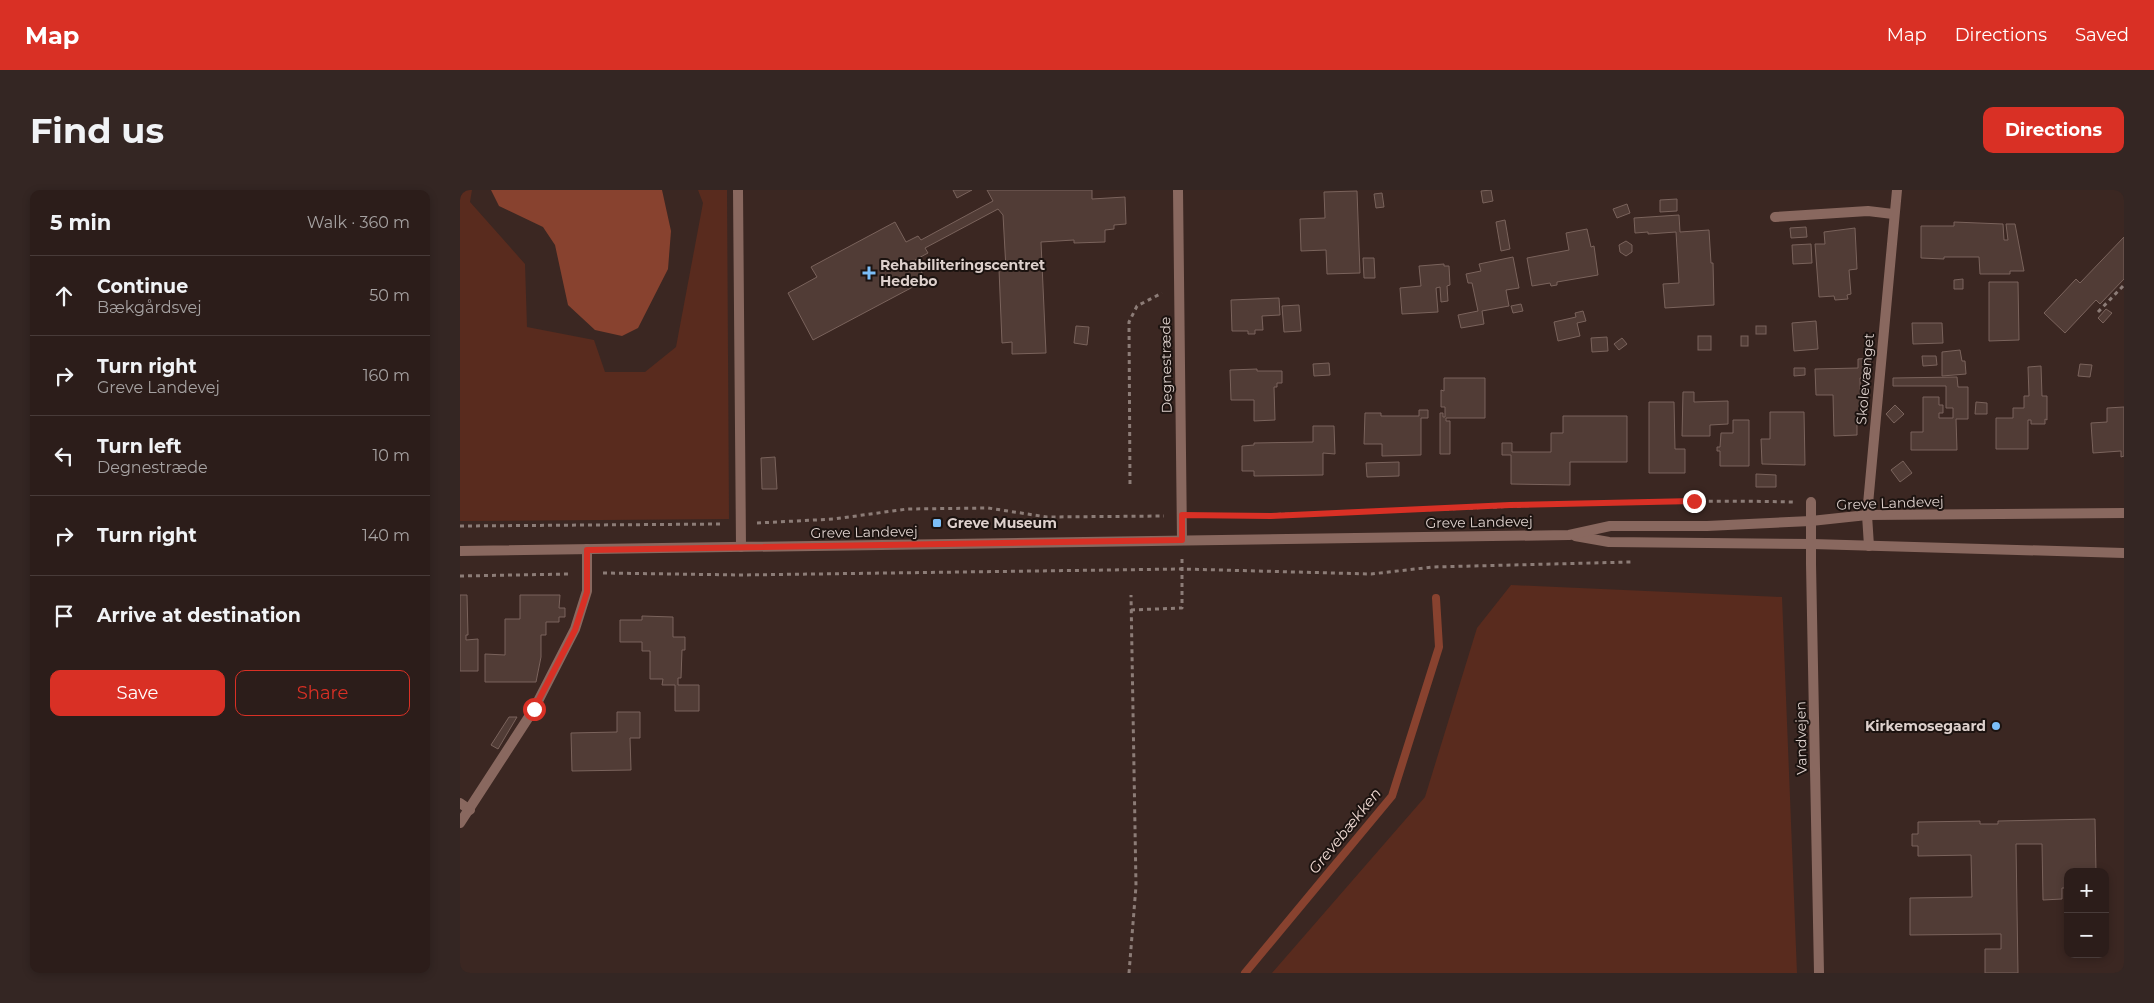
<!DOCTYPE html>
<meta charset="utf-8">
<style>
:root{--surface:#2c1d1a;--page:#342623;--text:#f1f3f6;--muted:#a6a2a2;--line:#483b39;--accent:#d93025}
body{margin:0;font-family:Montserrat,sans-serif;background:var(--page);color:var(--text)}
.controls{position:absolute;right:15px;bottom:15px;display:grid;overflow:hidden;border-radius:10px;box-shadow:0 2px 8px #0003}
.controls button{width:45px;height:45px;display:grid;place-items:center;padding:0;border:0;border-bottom:1px solid var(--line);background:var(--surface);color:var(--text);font:25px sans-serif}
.stop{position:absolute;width:15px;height:15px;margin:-11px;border:4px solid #d93025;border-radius:50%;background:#fff}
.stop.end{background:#d93025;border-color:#fff;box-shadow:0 1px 5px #0008}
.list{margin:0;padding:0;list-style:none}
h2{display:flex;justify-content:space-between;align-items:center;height:65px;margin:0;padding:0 20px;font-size:21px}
h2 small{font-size:16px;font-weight:400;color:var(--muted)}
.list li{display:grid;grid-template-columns:32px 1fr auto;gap:15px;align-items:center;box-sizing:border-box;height:80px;padding:0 20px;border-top:1px solid var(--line)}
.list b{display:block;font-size:19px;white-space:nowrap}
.list p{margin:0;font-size:16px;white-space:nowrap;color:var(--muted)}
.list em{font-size:16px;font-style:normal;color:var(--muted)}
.actions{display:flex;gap:10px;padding:15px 20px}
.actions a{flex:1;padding:11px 0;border:1px solid var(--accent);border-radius:10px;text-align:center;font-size:18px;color:var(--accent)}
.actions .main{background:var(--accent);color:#fff}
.icon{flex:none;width:28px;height:28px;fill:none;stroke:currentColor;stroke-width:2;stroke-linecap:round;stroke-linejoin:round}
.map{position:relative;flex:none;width:1664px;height:783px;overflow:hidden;border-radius:10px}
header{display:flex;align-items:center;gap:30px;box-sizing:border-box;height:70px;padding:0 25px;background:var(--accent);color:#fff}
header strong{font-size:24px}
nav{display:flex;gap:28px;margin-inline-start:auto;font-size:18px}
.intro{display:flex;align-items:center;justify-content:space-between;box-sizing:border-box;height:120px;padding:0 30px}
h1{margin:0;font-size:35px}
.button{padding:12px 22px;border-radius:10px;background:var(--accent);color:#fff;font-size:18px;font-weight:700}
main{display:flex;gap:30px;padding:0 30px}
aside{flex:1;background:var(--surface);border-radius:10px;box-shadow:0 2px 8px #0003}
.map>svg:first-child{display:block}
.green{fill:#592b1e}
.water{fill:#88422f}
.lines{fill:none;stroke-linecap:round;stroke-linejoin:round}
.stream{stroke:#88422f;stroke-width:8}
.building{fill:#513c36;stroke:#7a635c}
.path{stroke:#8c7c77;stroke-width:3;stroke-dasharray:4 4;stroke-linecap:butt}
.service{stroke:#89685f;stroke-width:10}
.minor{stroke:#89685f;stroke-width:10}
.tertiary{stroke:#89685f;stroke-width:10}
.route{stroke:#d93025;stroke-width:6}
.poi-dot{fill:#7bbef8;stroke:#1c1310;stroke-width:2}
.labels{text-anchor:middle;stroke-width:4;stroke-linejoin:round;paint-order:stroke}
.poi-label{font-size:14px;font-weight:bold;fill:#ddd0cc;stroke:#1c1310;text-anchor:start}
.street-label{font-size:14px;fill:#ddd0cc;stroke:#1c1310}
.water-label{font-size:15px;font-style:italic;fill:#f1dbd4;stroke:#1c1310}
</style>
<header>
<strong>Map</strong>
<nav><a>Map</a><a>Directions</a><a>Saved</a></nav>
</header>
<div class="intro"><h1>Find us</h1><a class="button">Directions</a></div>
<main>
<aside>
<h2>5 min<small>Walk · 360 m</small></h2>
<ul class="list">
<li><svg class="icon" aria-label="ahead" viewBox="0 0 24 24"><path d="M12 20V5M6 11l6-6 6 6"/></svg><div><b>Continue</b><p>Bækgårdsvej</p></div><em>50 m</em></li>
<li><svg class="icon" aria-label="right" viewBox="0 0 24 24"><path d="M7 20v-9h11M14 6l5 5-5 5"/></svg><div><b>Turn right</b><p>Greve Landevej</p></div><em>160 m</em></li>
<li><svg class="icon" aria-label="left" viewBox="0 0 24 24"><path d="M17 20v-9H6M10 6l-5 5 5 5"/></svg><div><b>Turn left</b><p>Degnestræde</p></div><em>10 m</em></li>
<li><svg class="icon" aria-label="right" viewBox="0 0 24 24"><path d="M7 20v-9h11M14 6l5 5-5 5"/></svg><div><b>Turn right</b></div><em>140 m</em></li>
<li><svg class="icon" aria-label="arrive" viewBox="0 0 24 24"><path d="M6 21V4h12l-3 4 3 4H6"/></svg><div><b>Arrive at destination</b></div></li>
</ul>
<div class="actions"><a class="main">Save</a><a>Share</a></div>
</aside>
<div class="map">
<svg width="1664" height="783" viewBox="0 0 1664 783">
<rect width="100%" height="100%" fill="#3b2722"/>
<g class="green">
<polygon points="0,0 12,0 10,12 65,74 67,137 134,150 145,182 185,182 216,157 243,13 238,0 267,0 269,329 0,331"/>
<polygon points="1051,395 1322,407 1337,783 812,783 965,607 1017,438"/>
</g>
<polygon class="water" points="31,0 202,0 211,41 208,79 178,138 162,146 135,140 108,115 95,55 83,37 39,16"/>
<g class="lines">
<polyline class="stream" points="785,783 932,606 979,457 976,408"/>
</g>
<g class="building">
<polygon points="493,0 512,0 497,8"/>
<polygon points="527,0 632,0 632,9 665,7 666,34 654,35 654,39 645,40 645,52 614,53 614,50 581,52 586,163 552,164 552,152 542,153 539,79 546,79 543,25 538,19 465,58 468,63 455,70 466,90 353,150 328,103 357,87 351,77 435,32 446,52 458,46 461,50 533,11"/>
<polygon points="1031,0 1033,11 1023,13 1021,1"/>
<polygon points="897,1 900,83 867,84 866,60 841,61 840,29 865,28 864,2"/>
<polygon points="922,3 924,17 916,18 914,4"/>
<polygon points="1217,9 1217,21 1200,22 1200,10"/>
<polygon points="1167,14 1170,23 1157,28 1153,19"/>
<polygon points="1219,25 1220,42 1249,40 1251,73 1253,73 1254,115 1205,118 1203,94 1219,93 1216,42 1188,44 1188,42 1175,43 1174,28"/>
<polygon points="1045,30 1050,59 1041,61 1036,32"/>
<polygon points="1494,32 1543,34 1544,50 1548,50 1546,34 1555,34 1564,81 1550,81 1550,84 1520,84 1519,67 1484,67 1484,69 1461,68 1461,36 1494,36"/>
<polygon points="1346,37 1347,47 1331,48 1330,38"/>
<polygon points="1395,38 1397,79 1389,80 1391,104 1387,105 1388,109 1375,110 1374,106 1359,107 1355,54 1365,54 1364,42"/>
<polygon points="1127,39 1131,57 1134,56 1138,85 1097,92 1097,95 1091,96 1090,93 1072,96 1067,68 1109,60 1106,43"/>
<polygon points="1664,47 1664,89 1640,114 1636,110 1605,143 1584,123 1616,89 1620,93"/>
<polygon points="1166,51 1172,55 1172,62 1166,66 1160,62 1159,55"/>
<polygon points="1351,54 1352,73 1333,74 1332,55"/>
<polygon points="1053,67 1059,98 1046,100 1049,116 1022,121 1024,134 1001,138 998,125 1018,121 1012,93 1008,93 1006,84 1021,81 1019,74"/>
<polygon points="903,68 914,68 915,88 904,88"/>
<polygon points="984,74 984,76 989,76 990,95 987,96 988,111 981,112 980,97 976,98 978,122 942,124 940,98 961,96 959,76"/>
<polygon points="1503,89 1503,99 1494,99 1494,90"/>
<polygon points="1529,92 1558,92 1559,150 1529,151"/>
<polygon points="819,108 820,125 802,126 803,140 795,140 795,144 788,144 788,141 772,141 771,110"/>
<polygon points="1061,114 1063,121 1053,123 1051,116"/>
<polygon points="839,115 841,141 824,142 822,116"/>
<polygon points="1646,119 1652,123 1643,133 1638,128"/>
<polygon points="1123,121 1126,131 1117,133 1120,146 1098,151 1094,132 1116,127 1115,123"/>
<polygon points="1356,131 1358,159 1334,161 1332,133"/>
<polygon points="1452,133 1482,133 1483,153 1453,154"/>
<polygon points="616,136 629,137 627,155 614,153"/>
<rect x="1296" y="136" width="10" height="8"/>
<rect x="1238" y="146" width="13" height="14"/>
<rect x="1281" y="146" width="7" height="10"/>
<polygon points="1147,147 1148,161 1132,162 1131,148"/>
<polygon points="1162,148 1167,154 1159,160 1154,154"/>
<polygon points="1500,160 1502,171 1505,171 1506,184 1482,186 1482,162"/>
<polygon points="1462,166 1476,166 1477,175 1463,176"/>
<polygon points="1411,168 1408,188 1400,188 1401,226 1397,227 1397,245 1374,246 1373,205 1356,205 1355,179 1398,178 1398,169"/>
<polygon points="869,173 870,185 854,186 853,174"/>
<polygon points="1620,174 1632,175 1630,187 1618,186"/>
<polygon points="1581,176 1582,206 1587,206 1587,230 1585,229 1585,234 1571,234 1571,230 1568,230 1568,259 1536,259 1536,228 1553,228 1553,218 1564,218 1564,206 1569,206 1568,177"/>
<polygon points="1334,178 1345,178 1345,185 1334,186"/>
<polygon points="797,179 797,181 822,181 822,193 817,193 817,197 814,197 815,230 794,231 794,210 771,210 770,180"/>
<polygon points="1497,187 1498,197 1508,197 1508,229 1496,229 1497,260 1451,260 1451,242 1463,242 1463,207 1479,207 1479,215 1483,215 1483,223 1479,223 1479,228 1493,228 1493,218 1486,218 1486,196 1433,196 1433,188"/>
<polygon points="984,188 1025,188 1025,228 986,228 986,231 990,231 990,264 980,264 980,223 983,223 983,227 985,227 985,217 981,217 981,200 984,201"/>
<polygon points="1223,202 1234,202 1234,212 1268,211 1268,234 1250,235 1250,246 1222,246"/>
<polygon points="1189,212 1214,212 1215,259 1225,259 1225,283 1189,283"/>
<polygon points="1516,212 1527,213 1527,224 1515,224"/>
<polygon points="1435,215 1444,224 1434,233 1426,224"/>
<polygon points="1664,217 1664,266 1661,267 1661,261 1633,263 1631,233 1647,232 1647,218"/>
<polygon points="959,220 968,220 968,228 961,228 961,265 922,266 922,254 904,254 905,223 921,223 921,226 959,226"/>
<polygon points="1310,222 1344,222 1345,275 1302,274 1301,249 1310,249"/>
<polygon points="1103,226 1167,226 1167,272 1110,272 1110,295 1051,294 1051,265 1042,265 1042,253 1052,253 1052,262 1091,262 1091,243 1103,243"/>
<polygon points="1273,230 1289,230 1289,276 1260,276 1260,261 1257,261 1257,257 1260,257 1261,243 1273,243"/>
<polygon points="853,236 874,236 875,264 863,263 863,285 794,286 794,281 782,281 782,256 794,255 794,253 853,252"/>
<polygon points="315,267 317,299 302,299 301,268"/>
<polygon points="1443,271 1452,283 1440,292 1431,280"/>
<polygon points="939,272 939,286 907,287 906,273"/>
<polygon points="1296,284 1316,285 1316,297 1296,297"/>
<polygon points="0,405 7,405 8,445 6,445 6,450 18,449 18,481 0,481"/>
<polygon points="60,405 100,405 99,418 105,418 105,427 99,427 99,432 86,432 86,445 81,445 81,467 76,492 25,492 25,464 45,465 45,429 60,429"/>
<polygon points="182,426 213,427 213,447 225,447 225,460 222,460 221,488 218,488 218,495 239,495 239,521 215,521 215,495 202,495 203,489 190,489 190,461 182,461 182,452 160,452 160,430 182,430"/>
<polygon points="157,522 180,522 180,548 170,548 171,580 112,581 111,543 157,542"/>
<polygon points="49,527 57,527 38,559 31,555"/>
<polygon points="1635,629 1636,682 1608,682 1608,698 1602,698 1602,709 1583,710 1582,654 1556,654 1558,783 1525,783 1525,759 1541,759 1541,744 1450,745 1450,708 1512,707 1511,665 1458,666 1458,656 1452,656 1452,644 1458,644 1458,632 1520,631 1520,634 1538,634 1538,631"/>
</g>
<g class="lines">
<g class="path">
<polyline points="1638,122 1664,95"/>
<polyline points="670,294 669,132 677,116 702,103"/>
<path d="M 737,325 C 936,326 1135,307 1333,312"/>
<polyline points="297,333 374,329 447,319 528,318 587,327 704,326"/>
<polyline points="0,336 263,334"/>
<polyline points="143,383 281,385 722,379 911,384 973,377 1171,372"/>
<polyline points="0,386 109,384"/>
<polyline points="671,420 722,418 722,368"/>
<polyline points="669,783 676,696 671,405"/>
</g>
<g class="service">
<polyline points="278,0 281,357"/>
<polyline points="1351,312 1351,374 1359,783"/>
</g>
<g class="minor">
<polyline points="718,0 722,350"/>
<polyline points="1315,27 1408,21 1433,24"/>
<polyline points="1409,356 1407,325 1437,0"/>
<polyline points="0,613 10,620"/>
<polyline points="0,633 74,519 115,439 127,401 127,359"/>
</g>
<g class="tertiary">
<polyline points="1115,346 1149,352 1352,354 1664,363"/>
<polyline points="0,361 1109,345 1150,336 1247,336 1351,331 1407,325 1664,323"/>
</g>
</g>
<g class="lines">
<polyline class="route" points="74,519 115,440 127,402 127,360 722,350 722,325 811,326 1050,315 1234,311"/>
</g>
<g class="poi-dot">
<path d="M406.5 75.5h5v5h5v5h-5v5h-5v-5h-5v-5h5z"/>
<rect x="472" y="328" width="10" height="10" rx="2.5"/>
<circle cx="1536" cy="536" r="5"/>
</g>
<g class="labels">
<g class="poi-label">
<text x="420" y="80">Rehabiliteringscentret<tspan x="420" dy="16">Hedebo</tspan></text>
<text x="487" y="338">Greve Museum</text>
<text x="1526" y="541" text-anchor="end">Kirkemosegaard</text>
</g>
<g class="street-label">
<text transform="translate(706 175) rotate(-91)" y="5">Degnestræde</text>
<text transform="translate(1405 189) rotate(-85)" y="5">Skolevænget</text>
<text transform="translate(1430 313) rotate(-2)" y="5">Greve Landevej</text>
<text transform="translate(1019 332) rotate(-1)" y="5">Greve Landevej</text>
<text transform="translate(404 342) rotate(-1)" y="5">Greve Landevej</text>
<text transform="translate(1341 548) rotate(-91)" y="5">Vandvejen</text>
</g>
<g class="water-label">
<text transform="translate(885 641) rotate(-51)" y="5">Grevebækken</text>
</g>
</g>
</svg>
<div class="controls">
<button>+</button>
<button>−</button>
</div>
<div class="stop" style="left:74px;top:519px"></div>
<div class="stop end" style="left:1234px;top:311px"></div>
</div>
</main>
